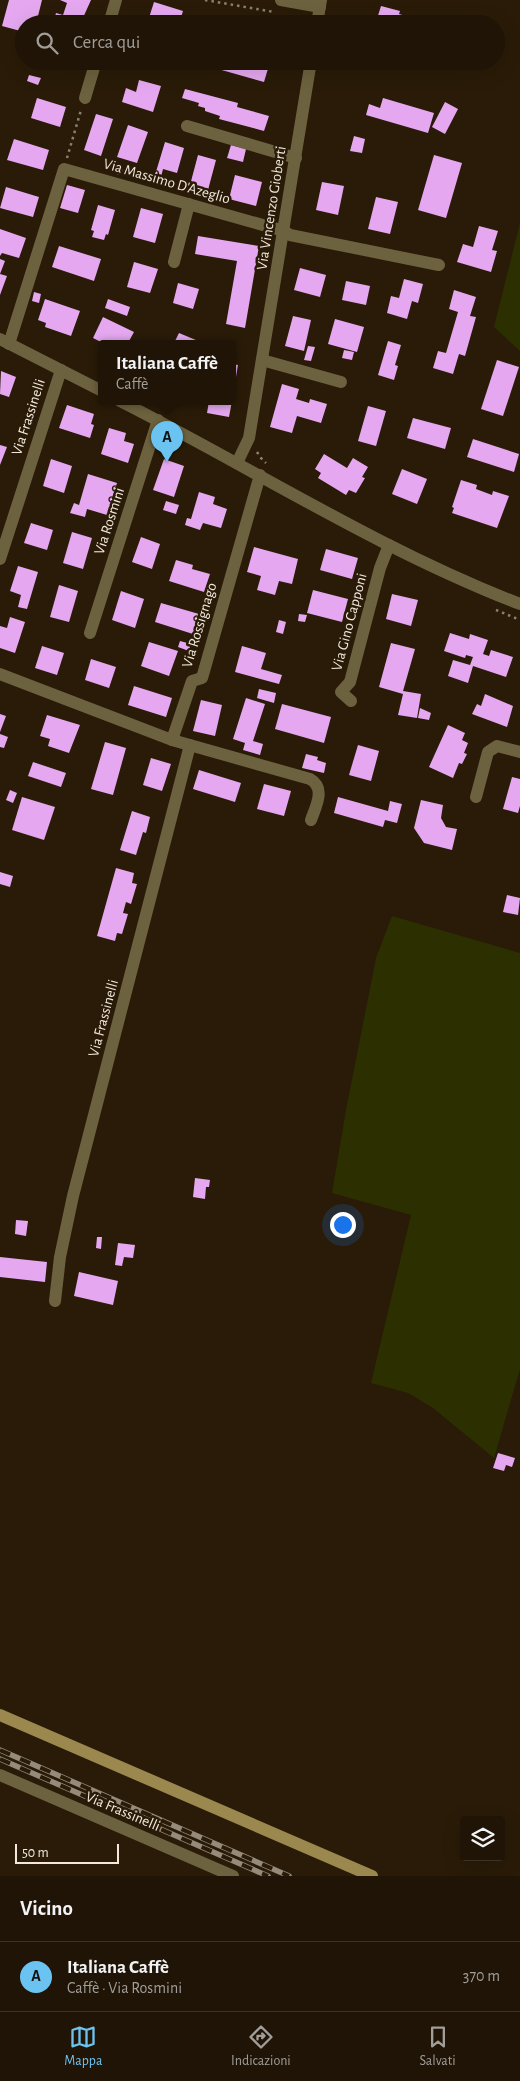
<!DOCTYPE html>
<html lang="it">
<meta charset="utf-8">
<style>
:root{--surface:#1f1405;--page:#2c2113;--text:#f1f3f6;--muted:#a19e9a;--line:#3c3327;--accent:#6bc3f2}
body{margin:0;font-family:"Alegreya Sans",sans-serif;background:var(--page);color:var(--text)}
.controls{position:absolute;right:15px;bottom:15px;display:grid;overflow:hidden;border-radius:5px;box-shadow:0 5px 20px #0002}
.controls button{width:45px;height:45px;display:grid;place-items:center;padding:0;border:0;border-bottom:1px solid var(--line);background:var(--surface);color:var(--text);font:25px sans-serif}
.scale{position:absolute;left:15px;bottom:12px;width:104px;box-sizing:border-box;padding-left:5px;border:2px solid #f2e9dc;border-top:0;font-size:14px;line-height:18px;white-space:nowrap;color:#f2e9dc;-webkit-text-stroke:4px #291b07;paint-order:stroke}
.you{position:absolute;left:342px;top:1224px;width:18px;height:18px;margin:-12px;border:4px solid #fff;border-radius:50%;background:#1a73e8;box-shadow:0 0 0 8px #1a73e833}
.badge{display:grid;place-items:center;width:32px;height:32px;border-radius:50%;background:var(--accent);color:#111;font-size:16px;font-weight:700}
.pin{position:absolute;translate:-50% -41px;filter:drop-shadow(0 1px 2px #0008)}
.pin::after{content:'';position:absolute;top:26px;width:18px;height:15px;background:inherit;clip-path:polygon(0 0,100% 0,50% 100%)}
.popup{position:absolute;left:98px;top:340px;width:138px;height:65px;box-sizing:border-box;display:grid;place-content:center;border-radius:5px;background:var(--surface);filter:drop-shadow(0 1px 4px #0005);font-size:16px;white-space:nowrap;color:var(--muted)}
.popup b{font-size:19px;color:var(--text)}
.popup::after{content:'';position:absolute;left:50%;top:100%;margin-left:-10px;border:10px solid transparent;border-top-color:var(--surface)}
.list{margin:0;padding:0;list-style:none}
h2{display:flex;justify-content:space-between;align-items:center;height:65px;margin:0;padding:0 20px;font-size:21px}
h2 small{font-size:16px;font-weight:400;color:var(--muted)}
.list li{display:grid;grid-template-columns:32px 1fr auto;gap:15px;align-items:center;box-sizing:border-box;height:70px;padding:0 20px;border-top:1px solid var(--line)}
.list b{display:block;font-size:19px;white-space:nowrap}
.list p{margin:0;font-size:16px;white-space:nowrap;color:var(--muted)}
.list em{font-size:16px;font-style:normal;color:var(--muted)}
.icon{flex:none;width:28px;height:28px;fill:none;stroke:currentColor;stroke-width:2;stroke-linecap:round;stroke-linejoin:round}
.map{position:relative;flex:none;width:520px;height:1876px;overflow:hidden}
.search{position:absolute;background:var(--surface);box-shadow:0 5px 20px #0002;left:15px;right:15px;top:15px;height:55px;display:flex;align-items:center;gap:12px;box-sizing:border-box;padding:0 18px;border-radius:28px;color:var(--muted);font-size:19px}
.sheet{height:135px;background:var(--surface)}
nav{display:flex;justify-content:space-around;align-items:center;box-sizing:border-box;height:70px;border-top:1px solid var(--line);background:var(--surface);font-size:14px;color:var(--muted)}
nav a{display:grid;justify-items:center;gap:2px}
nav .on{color:var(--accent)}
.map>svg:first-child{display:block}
.green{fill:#2c2f00}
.building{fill:#e5a8f0}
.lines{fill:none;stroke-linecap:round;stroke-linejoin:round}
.path{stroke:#8c8170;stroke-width:2.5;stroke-dasharray:2.5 4;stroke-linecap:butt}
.minor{stroke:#6d623f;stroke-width:12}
.tertiary{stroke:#6d623f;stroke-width:12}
.secondary{stroke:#9b884f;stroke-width:12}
.rail-casing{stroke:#968b7b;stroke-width:5.5}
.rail{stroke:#291b07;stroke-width:4;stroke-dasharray:11;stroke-linecap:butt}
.labels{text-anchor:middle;stroke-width:5;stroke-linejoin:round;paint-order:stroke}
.street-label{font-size:15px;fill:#f2e9dc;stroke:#291b07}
</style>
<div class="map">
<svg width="520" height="1876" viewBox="0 0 520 1876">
<rect width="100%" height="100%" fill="#291b07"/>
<g class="green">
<polygon points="520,223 520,351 494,327"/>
<polygon points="392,916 520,953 520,1369 494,1458 433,1408 408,1393 371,1383 411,1215 332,1193 346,1110 376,958"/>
</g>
<g class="building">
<polygon points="9,0 42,0 36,24 24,24 24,32 2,26"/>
<polygon points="60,0 91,0 82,20 85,21 85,24 53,24 56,13 63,15 67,3"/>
<polygon points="154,2 183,11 179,24 147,24"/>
<polygon points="381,6 400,11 399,14 416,19 415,24 378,24 376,22"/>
<polygon points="43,61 72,61 69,70"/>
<polygon points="205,61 265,61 270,62 264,82 204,65"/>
<polygon points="456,61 471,61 469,68 456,63"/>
<polygon points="29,75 41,78 38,85 27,81"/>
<polygon points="139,80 161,86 153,112 122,102 126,88 136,92"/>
<polygon points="185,89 238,103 237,107 269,116 264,131 219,119 220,116 205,111 205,108 198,106 199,103 182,98"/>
<polygon points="37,98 66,107 60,127 31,118"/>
<polygon points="383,98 434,113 428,133 366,115 369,104 380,108"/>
<polygon points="445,102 458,109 445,134 432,127"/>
<polygon points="96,114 113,119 101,156 84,150"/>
<polygon points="128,125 148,132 137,163 117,157"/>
<polygon points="354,136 365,139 362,153 350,151"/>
<polygon points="14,139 49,150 43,170 7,160"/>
<polygon points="165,142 184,148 177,173 163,169 161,177 155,175"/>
<polygon points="231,145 246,149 243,162 227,158"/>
<polygon points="198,155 216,160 208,190 190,185"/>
<polygon points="434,155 462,163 446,218 418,210"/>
<polygon points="120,164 124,172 118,175 114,167"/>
<polygon points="235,175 262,182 256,206 229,199"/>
<polygon points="322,182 344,186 338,215 316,210"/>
<polygon points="67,185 85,190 78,213 60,208"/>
<polygon points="6,187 39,197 33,217 0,208"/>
<polygon points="376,197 398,202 390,234 368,229"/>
<polygon points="98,205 115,210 108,235 106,234 104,240 92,237 94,231 91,230"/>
<polygon points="141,208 163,214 155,243 133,237"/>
<polygon points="479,226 498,231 492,250 497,251 491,272 457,262 463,244 473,247"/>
<polygon points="0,229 26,238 19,258 2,253 0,256"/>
<polygon points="198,236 259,246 245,328 226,324 237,261 195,254"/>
<polygon points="59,246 101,259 94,281 52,267"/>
<polygon points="0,259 5,261 0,274 7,276 0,295"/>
<polygon points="134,262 158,269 150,293 127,287"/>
<polygon points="300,268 326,275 320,297 294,290"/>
<polygon points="404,279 423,284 418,303 412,301 407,319 387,313 391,296 399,298"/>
<polygon points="346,281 370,286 366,305 342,300"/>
<polygon points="178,283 199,289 193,309 173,303"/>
<polygon points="454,290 476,297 470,316 476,317 465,356 459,354 453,374 433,368 438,351 446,353 458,312 449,309"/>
<polygon points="34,292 41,294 39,303 32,301"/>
<polygon points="45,299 80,311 71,336 45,327 46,323 38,320"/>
<polygon points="108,299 130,307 127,316 105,308"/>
<polygon points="293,316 311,320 304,351 285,346"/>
<polygon points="103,317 134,332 128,343 103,343 93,338"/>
<polygon points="335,319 364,327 357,352 328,344"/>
<polygon points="179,333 203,343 174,343"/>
<polygon points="388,341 401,345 395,365 398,366 394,380 378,375"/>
<polygon points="308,346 315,347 311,361 304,360"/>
<polygon points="344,350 354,352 352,360 342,358"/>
<polygon points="497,360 519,367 503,416 481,409"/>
<polygon points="232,364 238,365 233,395 232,395"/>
<polygon points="1,371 16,377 9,397 0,394"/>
<polygon points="282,384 299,389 296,399 309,403 310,399 327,404 321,423 297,416 292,433 270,427"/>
<polygon points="209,401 232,401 229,417 207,413"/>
<polygon points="67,405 94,414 91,424 94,425 90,438 59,428"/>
<polygon points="368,406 386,411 376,446 358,441"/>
<polygon points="413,418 451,428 445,449 407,438"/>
<polygon points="109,428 126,433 124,441 134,444 128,463 101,454"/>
<polygon points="473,439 519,454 514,472 467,457"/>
<polygon points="0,445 7,447 0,465"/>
<polygon points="324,454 347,468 353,458 368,467 362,477 365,478 356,493 349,490 346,495 318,478 321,473 315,469"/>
<polygon points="51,459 72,466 64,493 43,486"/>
<polygon points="164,459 184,466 174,497 153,490"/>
<polygon points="402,469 427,479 417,504 392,494"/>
<polygon points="88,474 117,483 107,515 87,509 85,517 70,513 74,503 79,505"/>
<polygon points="461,480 477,485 476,489 492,495 493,491 509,496 497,528 452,513 454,508 452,507"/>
<polygon points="199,492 215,497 213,504 227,509 221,528 203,523 200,530 185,525 187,518 191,519"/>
<polygon points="166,501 179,505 176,514 163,510"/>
<polygon points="31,523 53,530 47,550 24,543"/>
<polygon points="72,532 92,538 83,569 63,563"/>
<polygon points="141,537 160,544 152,569 132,562"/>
<polygon points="254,547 298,559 292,584 279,581 275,595 257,590 261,576 247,572"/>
<polygon points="326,549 358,558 352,579 320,570"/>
<polygon points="176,560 193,565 192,569 210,574 204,592 169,581"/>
<polygon points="18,566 38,572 27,609 18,607 21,595 10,591"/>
<polygon points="59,585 78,591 69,622 50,617"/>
<polygon points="313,590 348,599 342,622 307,613"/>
<polygon points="121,591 144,599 135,628 112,620"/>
<polygon points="392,594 418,600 411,626 386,619"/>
<polygon points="161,603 199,614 193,634 155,622"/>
<polygon points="299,614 307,615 305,622 298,621"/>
<polygon points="10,617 25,622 15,653 0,648 0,626 7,628"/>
<polygon points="279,620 286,622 283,634 276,632"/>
<polygon points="450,633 469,639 470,634 488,640 483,654 489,656 491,650 513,657 506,677 473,666 468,683 448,676 453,660 470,665 473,657 466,655 465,658 444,651"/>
<polygon points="180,641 191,644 189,651 178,647"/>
<polygon points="149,642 178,651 169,676 141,666"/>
<polygon points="391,643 415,649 403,691 421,694 417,718 398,715 403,694 379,687"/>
<polygon points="42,646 64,653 57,675 35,668"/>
<polygon points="242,646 266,653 261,669 282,675 279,684 235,672"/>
<polygon points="91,659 116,667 109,688 85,680"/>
<polygon points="134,686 172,698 166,717 128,705"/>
<polygon points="259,689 276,693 274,703 257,698"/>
<polygon points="485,694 513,706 507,727 472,714 477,704 481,706"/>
<polygon points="246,698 265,704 253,741 263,744 260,755 243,750 245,743 233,739"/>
<polygon points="201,700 222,705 215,736 193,731"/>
<polygon points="282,704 331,717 324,743 275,729"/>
<polygon points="420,708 431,713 429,720 418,718"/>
<polygon points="0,714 6,716 0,732"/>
<polygon points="47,715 80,725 69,753 48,746 50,739 40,736"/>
<polygon points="448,725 465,733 462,740 468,743 464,753 467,754 462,764 459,763 453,778 429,767"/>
<polygon points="0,734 8,737 4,748 0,747"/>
<polygon points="105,742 126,748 113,795 91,789"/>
<polygon points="358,745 379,751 371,781 349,775"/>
<polygon points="306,754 318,757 317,760 326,763 324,773 302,768"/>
<polygon points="151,758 171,764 162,791 143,785"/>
<polygon points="33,762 66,773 61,787 28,776"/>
<polygon points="199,770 241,783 235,802 193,789"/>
<polygon points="512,777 520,779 520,806 518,813 503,809"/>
<polygon points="264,784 291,791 284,816 257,809"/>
<polygon points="10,790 17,793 13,803 6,800"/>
<polygon points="22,797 55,807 44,840 12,830"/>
<polygon points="338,797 388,811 390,801 402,804 397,823 385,820 383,827 334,813"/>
<polygon points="421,800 443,805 441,818 446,827 457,829 452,850 424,843 414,828"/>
<polygon points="132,811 150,817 146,833 143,832 136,855 120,850"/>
<polygon points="116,868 134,873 132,883 137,884 131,904 126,902 123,913 128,914 122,934 117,933 115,941 97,936"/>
<polygon points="0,872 13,876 10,887 0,884"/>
<polygon points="507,895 520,898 518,915 503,912"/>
<polygon points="195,1178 210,1180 209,1187 206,1187 205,1199 193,1197"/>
<polygon points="16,1220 28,1221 26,1236 15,1234"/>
<polygon points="97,1237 102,1237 101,1249 96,1248"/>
<polygon points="118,1243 135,1245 133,1258 124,1257 122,1266 115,1265"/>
<polygon points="0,1257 47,1262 45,1282 0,1277"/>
<polygon points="79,1272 118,1281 113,1305 74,1296"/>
<polygon points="498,1453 515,1458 512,1467 506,1465 504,1471 493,1468"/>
</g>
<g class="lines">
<g class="path">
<polyline points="205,0 274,12"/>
<polyline points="67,158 81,110"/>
<polyline points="257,452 261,458 266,463"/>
<polyline points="496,610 520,620"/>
</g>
<g class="minor">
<polyline points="281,0 320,7"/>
<polyline points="109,24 116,0"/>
<polyline points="317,24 321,0"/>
<polyline points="85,98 96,61"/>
<polyline points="187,126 296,158"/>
<polyline points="174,262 189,204"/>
<polyline points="9,344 64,169 284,231 290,235 439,265"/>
<polyline points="262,360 341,382"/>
<polyline points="237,463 249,438 311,61"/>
<path d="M 260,475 L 202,678 L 192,681 L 172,740 L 310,779 C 326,788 316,806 311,820"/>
<polyline points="0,559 61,370"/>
<polyline points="90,633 158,420"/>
<polyline points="0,674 172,740"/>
<polyline points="351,701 341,692 350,682 380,568 389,545"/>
<polyline points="476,797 488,752 497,746 520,752"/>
<polyline points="55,1301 60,1257 73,1196 190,745"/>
<polyline points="0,1775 233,1876"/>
</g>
<g class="tertiary">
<polyline points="0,339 102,391"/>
<path d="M 120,401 C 254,469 380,550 520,604"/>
</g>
<polyline class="secondary" points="0,1715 372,1876"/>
<defs>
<g id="rail">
<polyline points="0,1750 289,1876"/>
<polyline points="0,1759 268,1876"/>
</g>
</defs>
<use href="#rail" class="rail-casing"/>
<use href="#rail" class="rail"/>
</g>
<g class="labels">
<g class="street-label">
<text transform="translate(167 181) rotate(16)" y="5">Via Massimo D'Azeglio</text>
<text transform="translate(271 208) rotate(-81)" y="5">Via Vincenzo Gioberti</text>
<text transform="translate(28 417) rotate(-72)" y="5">Via Frassinelli</text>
<text transform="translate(109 521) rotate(-72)" y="5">Via Rosmini</text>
<text transform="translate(349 622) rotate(-75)" y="5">Via Gino Capponi</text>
<text transform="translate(199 625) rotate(-73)" y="5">Via Rossignago</text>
<text transform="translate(103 1018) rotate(-75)" y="5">Via Frassinelli</text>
<text transform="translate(123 1811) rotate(23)" y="5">Via Frassinelli</text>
</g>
</g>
</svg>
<div class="controls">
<button><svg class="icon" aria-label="layers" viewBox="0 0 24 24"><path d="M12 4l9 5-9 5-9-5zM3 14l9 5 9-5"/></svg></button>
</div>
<div class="scale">50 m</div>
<div class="you"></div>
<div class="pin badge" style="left:167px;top:462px">A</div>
<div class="popup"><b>Italiana Caffè</b>Caffè</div>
<div class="search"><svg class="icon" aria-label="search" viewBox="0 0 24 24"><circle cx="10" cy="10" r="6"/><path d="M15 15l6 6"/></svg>Cerca qui</div>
</div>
<section class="sheet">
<h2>Vicino<small></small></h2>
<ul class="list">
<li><span class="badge">A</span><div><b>Italiana Caffè</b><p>Caffè · Via Rosmini</p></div><em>370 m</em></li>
</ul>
</section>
<nav>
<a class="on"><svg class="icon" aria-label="map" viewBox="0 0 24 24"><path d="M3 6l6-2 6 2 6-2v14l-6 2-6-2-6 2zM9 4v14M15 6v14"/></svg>Mappa</a>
<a><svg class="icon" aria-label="directions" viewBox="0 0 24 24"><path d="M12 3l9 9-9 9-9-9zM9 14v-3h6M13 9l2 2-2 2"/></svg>Indicazioni</a>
<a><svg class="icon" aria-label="saved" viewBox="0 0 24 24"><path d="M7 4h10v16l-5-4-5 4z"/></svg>Salvati</a>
</nav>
